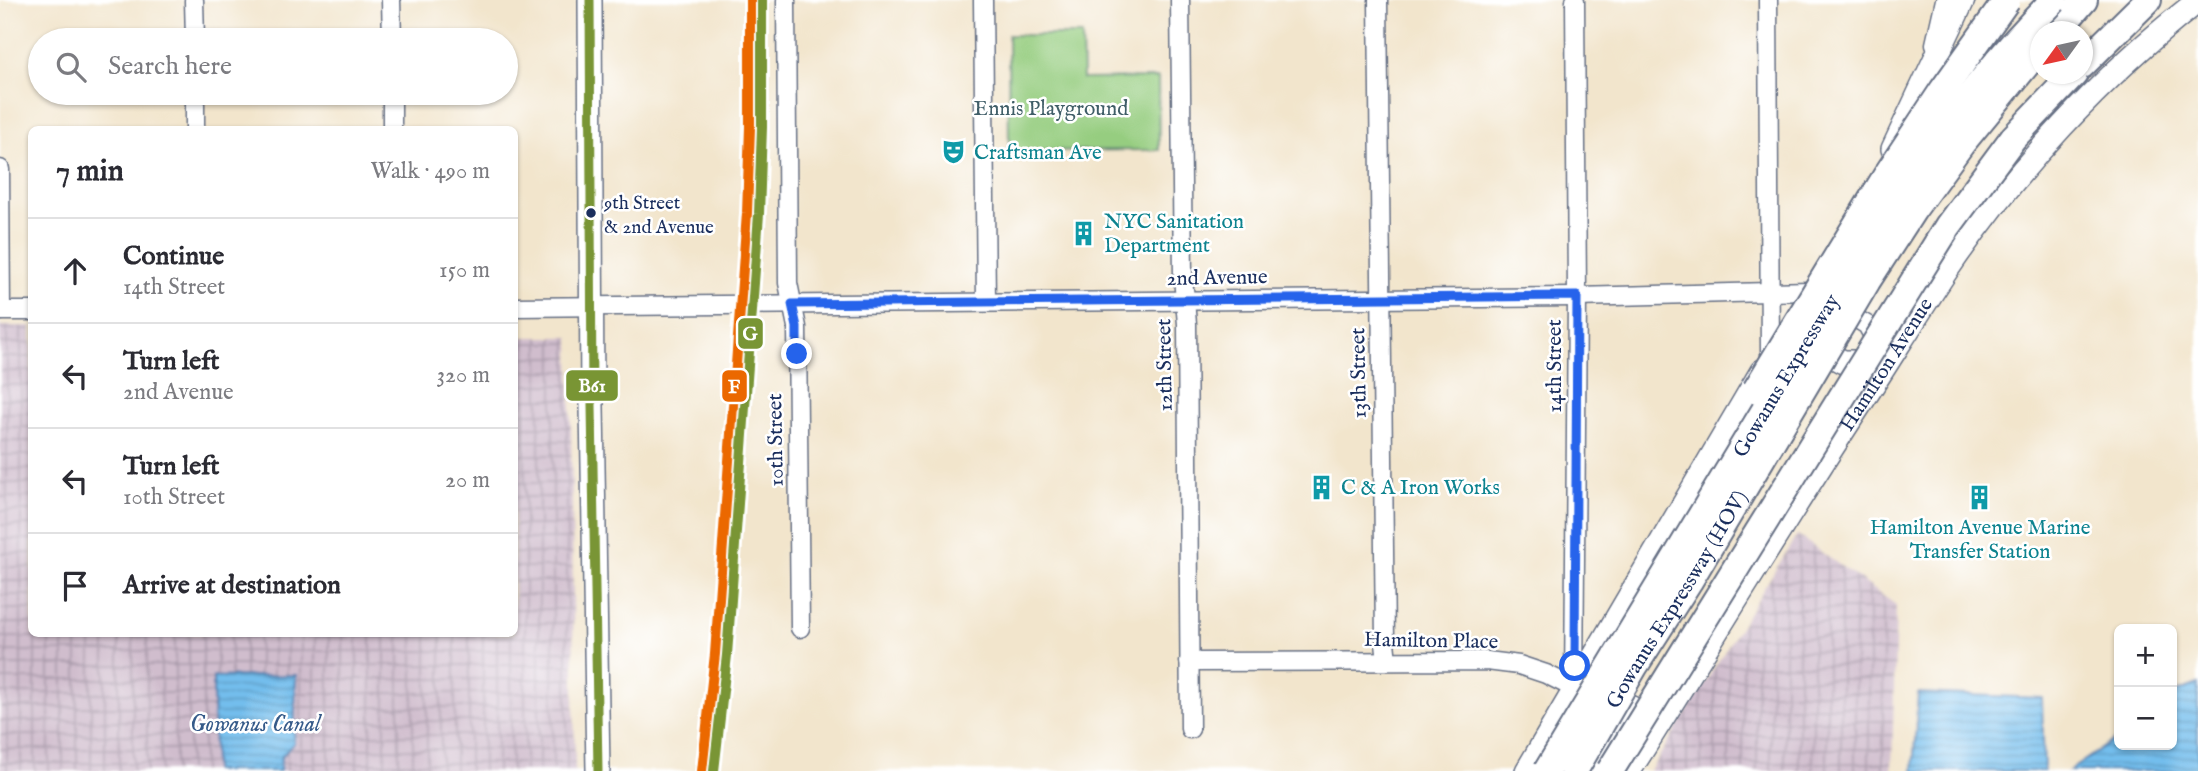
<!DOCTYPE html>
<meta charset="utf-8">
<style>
:root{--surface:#fff;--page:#f2f2f3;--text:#2b2b33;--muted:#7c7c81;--line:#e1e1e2}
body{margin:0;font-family:"IM FELL English",serif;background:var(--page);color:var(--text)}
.controls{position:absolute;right:21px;bottom:21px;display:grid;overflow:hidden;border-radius:10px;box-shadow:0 2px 5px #0004}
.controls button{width:63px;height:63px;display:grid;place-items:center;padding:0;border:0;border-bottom:2px solid var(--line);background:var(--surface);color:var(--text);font:35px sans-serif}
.compass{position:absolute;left:2030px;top:21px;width:63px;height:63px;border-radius:50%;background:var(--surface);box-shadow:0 2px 5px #0004;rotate:237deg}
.stop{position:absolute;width:21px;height:21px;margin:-16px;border:5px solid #2563eb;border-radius:50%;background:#fff}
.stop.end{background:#2563eb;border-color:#fff;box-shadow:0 2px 7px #0008}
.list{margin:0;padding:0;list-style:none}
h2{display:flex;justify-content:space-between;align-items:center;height:91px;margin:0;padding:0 28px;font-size:30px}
h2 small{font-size:23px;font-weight:400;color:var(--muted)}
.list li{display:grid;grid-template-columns:46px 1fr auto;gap:21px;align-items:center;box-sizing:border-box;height:105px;padding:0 28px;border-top:2px solid var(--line)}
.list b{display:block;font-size:26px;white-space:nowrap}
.list p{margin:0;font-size:23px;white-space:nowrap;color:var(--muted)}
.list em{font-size:23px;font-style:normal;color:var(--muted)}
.icon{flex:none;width:38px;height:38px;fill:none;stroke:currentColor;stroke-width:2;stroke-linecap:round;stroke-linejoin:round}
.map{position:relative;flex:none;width:2198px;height:771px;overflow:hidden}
.search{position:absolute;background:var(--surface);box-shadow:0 2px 5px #0004;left:28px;top:28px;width:490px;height:77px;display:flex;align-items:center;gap:18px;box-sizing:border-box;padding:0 24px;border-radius:38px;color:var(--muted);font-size:26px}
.panel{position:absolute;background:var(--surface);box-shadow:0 2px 5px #0004;left:28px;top:126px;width:490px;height:511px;border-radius:10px}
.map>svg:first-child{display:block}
.industrial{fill:url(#industrial-grid)}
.park{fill:#96cd80;stroke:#587e6f;stroke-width:2}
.water{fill:url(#water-rules);stroke:#4776a6;stroke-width:2}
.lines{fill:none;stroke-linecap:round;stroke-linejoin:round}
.minor-casing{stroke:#666f84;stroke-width:21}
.major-casing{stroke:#666f84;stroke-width:26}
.highway-casing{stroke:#666f84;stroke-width:30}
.minor{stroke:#fff;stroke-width:18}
.major{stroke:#fff;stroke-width:23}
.highway{stroke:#fff;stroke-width:26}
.highway-bridge-casing{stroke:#666f84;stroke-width:30;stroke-linecap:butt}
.highway-bridge{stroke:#fff;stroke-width:26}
.bus-1-casing{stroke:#fff;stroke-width:14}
.bus-1{stroke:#799534;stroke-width:9}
.metro-1-casing{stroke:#fff;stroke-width:16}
.metro-2-casing{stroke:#fff;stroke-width:16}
.metro-1{stroke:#eb6800;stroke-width:10}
.metro-2{stroke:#799534;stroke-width:10}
.route{stroke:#2563eb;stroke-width:9}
.bus-dot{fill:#1b2f5e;stroke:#fff;stroke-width:2.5}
.labels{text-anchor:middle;stroke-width:5;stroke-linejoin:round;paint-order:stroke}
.bus-label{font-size:19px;fill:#1b2f5e;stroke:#fff;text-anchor:start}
.park-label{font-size:21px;fill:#405e68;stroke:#fff}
.culture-label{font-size:21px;fill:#0d838f;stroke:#fff;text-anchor:start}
.street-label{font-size:21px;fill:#1b2f5e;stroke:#fff}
.water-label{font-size:23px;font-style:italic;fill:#355a89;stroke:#fff}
.line-badge{stroke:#fff;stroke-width:2.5}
.badge-label{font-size:19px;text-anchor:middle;font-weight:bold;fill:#fff}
</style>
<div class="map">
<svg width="2198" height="771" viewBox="0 0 2198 771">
<defs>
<pattern id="industrial-grid" width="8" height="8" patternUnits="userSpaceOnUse" patternTransform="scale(1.75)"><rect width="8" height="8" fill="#d0bdcd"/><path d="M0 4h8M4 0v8" fill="none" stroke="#a89aaa"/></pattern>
<pattern id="water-rules" width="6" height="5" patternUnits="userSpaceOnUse" patternTransform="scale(1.75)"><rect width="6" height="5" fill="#73beed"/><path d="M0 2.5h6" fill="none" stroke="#5e9bc3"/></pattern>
</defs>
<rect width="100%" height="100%" fill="#fff"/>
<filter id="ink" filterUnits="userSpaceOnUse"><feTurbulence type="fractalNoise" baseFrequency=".0143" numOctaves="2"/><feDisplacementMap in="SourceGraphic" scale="14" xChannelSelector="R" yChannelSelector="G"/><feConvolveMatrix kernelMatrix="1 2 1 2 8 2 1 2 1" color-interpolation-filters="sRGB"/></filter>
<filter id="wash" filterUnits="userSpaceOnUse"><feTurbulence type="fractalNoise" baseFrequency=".00686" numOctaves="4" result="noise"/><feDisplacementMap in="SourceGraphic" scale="28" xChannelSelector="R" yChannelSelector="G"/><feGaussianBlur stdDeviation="1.57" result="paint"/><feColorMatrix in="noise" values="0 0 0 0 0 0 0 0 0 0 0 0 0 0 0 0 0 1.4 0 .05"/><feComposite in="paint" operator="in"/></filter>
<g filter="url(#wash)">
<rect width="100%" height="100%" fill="#f2e5cc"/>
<g class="industrial">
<polygon points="0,326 31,326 32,634 514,634 515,337 570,337 575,771 280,771 281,757 288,748 213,677 214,771 0,771"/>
<polygon points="1797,535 1896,605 1892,771 1650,771"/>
</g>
<polygon class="park" points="1008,35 1082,35 1083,79 1158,78 1159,150 1009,151"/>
<g class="water">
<polygon points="296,675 294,743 281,757 280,771 214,771 213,677"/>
<polygon points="2198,684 2198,771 2069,771 2119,737 2119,745 2172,745 2172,694"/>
<polygon points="1918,693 2042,698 2044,771 1913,771"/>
</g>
</g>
<g filter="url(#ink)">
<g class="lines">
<defs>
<g id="minor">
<polyline points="194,0 195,40"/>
<polyline points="391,0 392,40"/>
<polyline points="786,0 788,283 797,327 800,628"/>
<polyline points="983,0 986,302"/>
<polyline points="1180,0 1183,277 1187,324 1190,729"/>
<polyline points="1378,0 1385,642 1387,661"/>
<polyline points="1768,0 1770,357"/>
<polyline points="1935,44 1945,0"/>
<polyline points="195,93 195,130"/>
<polyline points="392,93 392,130"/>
<polyline points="0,169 1,311"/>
<polyline points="514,307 1577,297 1809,291 1867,325 1880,349"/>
<polyline points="0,311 32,311"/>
<polyline points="1189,662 1487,661 1519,665 1546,674 1582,692"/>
<polyline points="1574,690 1577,297 1575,0"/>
</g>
<g id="major">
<polyline points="590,0 592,406 598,771"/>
<polyline points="1893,149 1963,0"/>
<polyline points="1809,343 1843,362 1878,362"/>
<polyline points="1527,771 1762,371"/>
<polyline points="1593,771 1632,708"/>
<path id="s1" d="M 1629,771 C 1707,648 1783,522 1863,400 C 1891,357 1918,313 1946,271 C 2015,170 2102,76 2198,1"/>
</g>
<g id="highway">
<polyline points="2056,32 2084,0"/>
<polyline points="2082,65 2148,0"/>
<polyline points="2013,138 2074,74"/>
</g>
</defs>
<use href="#minor" class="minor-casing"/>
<use href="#major" class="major-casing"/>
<use href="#highway" class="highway-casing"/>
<use href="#minor" class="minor"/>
<use href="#major" class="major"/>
<use href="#highway" class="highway"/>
<defs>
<g id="highway-bridge">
<polyline points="1756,390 1888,173 1943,90 2007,0"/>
<path id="s2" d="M 1547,771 C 1620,649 1695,527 1768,405 C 1852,265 1938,116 2054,0"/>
<path id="s3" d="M 1574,771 L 1634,667 L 1689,581 L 1867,281 L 1913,210 L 1962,143 L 2040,48"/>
<polyline points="1610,771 1948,226 2013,138"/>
</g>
</defs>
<use href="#highway-bridge" class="highway-bridge-casing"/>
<use href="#highway-bridge" class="highway-bridge"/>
<defs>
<polyline id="bus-1" points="590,0 592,406 598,771"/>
</defs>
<use href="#bus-1" class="bus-1-casing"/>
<use href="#bus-1" class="bus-1"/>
<defs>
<polyline id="metro-1" points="702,771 715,654 747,213 750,127 750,0"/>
<polyline id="metro-2" points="714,771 727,655 759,214 762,127 762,0"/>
</defs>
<use href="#metro-1" class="metro-1-casing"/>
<use href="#metro-2" class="metro-2-casing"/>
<use href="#metro-1" class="metro-1"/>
<use href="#metro-2" class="metro-2"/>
</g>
</g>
<g class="lines" filter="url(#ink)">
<polyline class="route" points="797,354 797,327 792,304 1577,296 1575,666"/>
</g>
<defs>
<symbol id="theatre-bare" viewBox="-9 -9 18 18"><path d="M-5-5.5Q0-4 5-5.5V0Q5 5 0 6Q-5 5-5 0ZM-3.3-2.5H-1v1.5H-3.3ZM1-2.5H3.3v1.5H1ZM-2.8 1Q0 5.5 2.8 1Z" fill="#0f9aa8" stroke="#fff" stroke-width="2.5" paint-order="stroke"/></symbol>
<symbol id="building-bare" viewBox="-9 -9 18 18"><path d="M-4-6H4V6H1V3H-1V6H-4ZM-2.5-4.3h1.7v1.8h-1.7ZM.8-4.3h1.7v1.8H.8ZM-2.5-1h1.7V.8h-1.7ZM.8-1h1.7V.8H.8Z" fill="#0f9aa8" stroke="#fff" stroke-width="2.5" paint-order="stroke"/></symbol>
</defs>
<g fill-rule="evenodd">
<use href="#theatre-bare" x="936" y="134" width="35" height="35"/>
<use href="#building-bare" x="1066" y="216" width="35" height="35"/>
<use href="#building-bare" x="1304" y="470" width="35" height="35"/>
<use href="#building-bare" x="1962" y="480" width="35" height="35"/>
</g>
<circle class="bus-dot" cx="591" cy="213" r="6"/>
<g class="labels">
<g class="bus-label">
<text x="604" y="209">9th Street<tspan x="604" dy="24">&amp; 2nd Avenue</tspan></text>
</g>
<g class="park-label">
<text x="1051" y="115">Ennis Playground</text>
</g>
<g class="culture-label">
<text x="974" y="159">Craftsman Ave</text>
<text x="1104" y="228">NYC Sanitation<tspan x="1104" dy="24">Department</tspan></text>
<text x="1341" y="494">C &amp; A Iron Works</text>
<text x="1980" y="534" text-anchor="middle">Hamilton Avenue Marine<tspan x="1980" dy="24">Transfer Station</tspan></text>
</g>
<g class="street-label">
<text transform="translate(1217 277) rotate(-1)" y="7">2nd Avenue</text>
<text dy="7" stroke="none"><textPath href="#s1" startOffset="481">Hamilton Avenue</textPath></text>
<text transform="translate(1164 365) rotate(-91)" y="7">12th Street</text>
<text transform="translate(1554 366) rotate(-90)" y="7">14th Street</text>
<text transform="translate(1358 373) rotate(-91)" y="7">13th Street</text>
<text dy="7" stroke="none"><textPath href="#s2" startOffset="462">Gowanus Expressway</textPath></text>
<text transform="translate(775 440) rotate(-91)" y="7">10th Street</text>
<text dy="7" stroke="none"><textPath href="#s3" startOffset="200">Gowanus Expressway (HOV)</textPath></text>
<text transform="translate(1431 640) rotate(1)" y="7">Hamilton Place</text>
</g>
<g class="water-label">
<text x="255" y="731">Gowanus Canal</text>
</g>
</g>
<g class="line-badge">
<rect x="737" y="317" width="27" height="33" rx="7" fill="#799534"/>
<rect x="565" y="369" width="54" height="33" rx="7" fill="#799534"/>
<rect x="721" y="369" width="27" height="34" rx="7" fill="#eb6800"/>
</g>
<g class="badge-label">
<text x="750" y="340">G</text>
<text x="592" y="392">B61</text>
<text x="734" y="393">F</text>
</g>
</svg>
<div class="controls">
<button>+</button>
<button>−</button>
</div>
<svg class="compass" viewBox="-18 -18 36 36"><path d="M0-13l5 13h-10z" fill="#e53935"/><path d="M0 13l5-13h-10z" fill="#7c7c81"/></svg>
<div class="stop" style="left:1575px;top:666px"></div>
<div class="stop end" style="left:797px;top:354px"></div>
<div class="search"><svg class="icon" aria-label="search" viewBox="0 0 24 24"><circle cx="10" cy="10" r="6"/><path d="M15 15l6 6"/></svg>Search here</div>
<section class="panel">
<h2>7 min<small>Walk · 490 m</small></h2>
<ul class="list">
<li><svg class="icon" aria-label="ahead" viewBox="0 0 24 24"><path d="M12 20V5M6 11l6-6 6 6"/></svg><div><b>Continue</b><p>14th Street</p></div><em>150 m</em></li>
<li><svg class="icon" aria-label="left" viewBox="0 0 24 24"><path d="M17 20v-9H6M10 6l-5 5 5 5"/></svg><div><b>Turn left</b><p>2nd Avenue</p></div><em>320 m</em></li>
<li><svg class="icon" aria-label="left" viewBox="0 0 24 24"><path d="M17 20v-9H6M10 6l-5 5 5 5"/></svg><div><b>Turn left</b><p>10th Street</p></div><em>20 m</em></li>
<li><svg class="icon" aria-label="arrive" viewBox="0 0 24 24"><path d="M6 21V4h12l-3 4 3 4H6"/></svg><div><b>Arrive at destination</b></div></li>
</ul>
</section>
</div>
